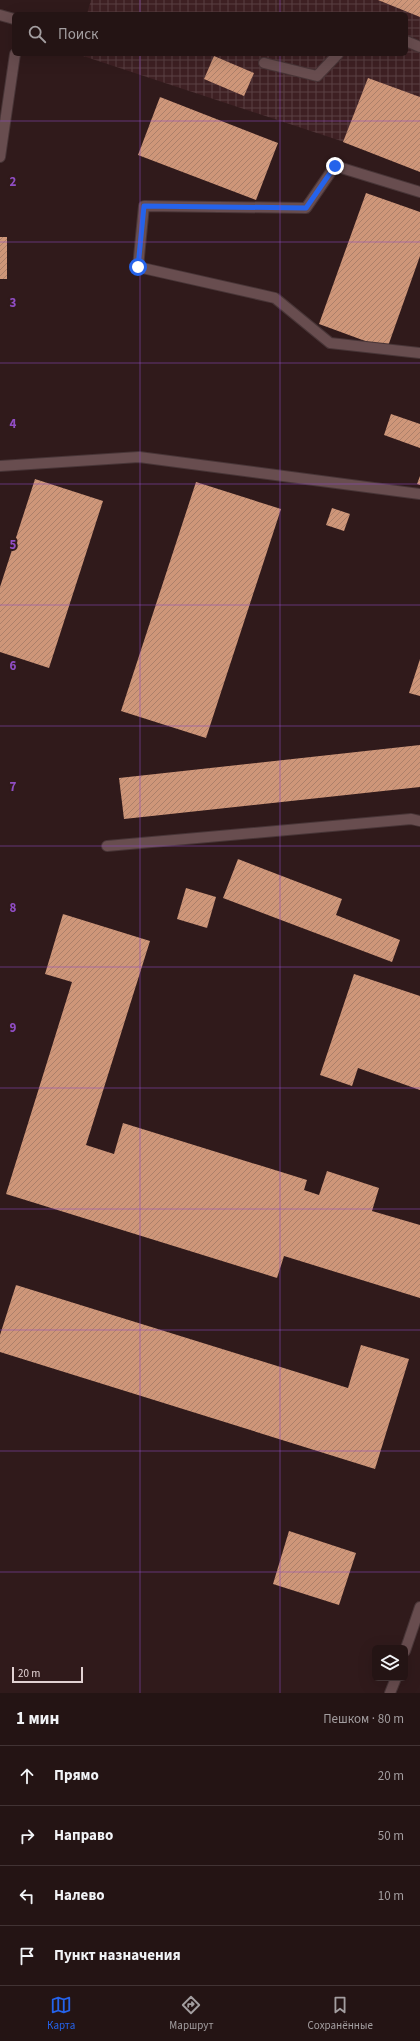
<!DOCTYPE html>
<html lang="ru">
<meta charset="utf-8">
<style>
:root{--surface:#241414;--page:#302122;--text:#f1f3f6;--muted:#a39ea0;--line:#413334;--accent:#2563eb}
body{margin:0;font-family:"Source Sans 3",sans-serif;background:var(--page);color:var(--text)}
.controls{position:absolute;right:12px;bottom:12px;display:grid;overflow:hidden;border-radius:6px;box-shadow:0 4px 16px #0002}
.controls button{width:36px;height:36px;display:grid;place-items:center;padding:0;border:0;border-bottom:1px solid var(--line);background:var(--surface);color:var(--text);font:20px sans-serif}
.scale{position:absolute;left:12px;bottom:10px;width:71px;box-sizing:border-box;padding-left:4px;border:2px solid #e2d2d3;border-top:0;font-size:11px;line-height:14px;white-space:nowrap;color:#e2d2d3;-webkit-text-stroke:3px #301a1b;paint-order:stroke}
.stop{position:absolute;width:12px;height:12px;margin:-9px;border:3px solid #2563eb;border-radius:50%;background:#fff}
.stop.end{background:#2563eb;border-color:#fff;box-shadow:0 1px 4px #0008}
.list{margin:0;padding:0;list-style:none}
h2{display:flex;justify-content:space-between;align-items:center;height:52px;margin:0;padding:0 16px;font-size:17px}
h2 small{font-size:13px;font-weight:400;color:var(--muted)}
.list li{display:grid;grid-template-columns:26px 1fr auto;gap:12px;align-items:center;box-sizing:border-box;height:60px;padding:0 16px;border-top:1px solid var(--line)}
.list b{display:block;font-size:15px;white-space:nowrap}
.list em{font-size:13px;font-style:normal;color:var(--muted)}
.icon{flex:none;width:22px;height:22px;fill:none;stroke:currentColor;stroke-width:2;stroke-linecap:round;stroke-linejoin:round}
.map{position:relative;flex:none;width:420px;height:1693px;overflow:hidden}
.search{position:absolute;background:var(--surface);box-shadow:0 4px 16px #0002;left:12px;right:12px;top:12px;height:44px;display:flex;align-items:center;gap:10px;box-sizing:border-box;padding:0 14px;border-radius:6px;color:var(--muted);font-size:15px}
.sheet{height:292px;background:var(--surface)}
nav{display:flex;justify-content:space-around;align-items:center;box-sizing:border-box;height:56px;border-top:1px solid var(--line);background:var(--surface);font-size:11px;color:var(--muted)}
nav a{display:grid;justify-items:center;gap:2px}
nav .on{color:var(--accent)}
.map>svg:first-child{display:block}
.industrial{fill:url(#industrial-grid)}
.building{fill:url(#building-hatch)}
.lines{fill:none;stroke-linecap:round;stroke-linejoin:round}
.service-casing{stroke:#483537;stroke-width:12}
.minor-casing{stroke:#483537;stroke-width:12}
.service{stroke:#684d4f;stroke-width:10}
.minor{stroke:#684d4f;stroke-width:10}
.route{stroke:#2563eb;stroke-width:5}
.grid{fill:none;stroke:#904dc3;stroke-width:1;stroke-opacity:0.55}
.grid-label{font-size:13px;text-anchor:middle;font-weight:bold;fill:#904dc3;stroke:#301a1b;stroke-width:4;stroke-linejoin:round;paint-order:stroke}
</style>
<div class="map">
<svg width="420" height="1693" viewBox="0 0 420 1693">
<defs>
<pattern id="industrial-grid" width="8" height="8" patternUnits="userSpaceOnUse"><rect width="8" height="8" fill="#3e2023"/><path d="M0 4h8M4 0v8" fill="none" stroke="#5a4042"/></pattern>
<pattern id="building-hatch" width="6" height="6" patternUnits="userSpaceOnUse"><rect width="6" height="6" fill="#ce9679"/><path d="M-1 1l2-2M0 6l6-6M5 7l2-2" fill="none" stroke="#ac806a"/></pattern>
</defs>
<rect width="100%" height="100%" fill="#301a1b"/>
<polygon class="industrial" points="91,0 420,0 420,167 77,54 406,54 406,14 87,14"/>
<g class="building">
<polygon points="378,0 420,0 420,17"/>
<polygon points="214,56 254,73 244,96 204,79"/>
<polygon points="368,78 420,97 420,172 343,142"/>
<polygon points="160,97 278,143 256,200 138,155"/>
<polygon points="366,193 420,212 420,256 387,349 319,324"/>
<rect x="0" y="237" width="7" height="42"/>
<polygon points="391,414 420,424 420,448 384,435"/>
<polygon points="420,476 420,485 417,484"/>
<polygon points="35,479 103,501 49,668 0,652 0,587"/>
<polygon points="196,482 281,509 206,738 121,711"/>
<polygon points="332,508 350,514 344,531 326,525"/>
<polygon points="420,659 420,696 409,693"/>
<polygon points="420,745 420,787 124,819 119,778"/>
<polygon points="238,859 342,899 336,915 400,940 392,962 223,898"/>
<polygon points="186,888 216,897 207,928 177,919"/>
<polygon points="63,914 150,941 86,1145 114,1154 123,1123 307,1180 304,1190 319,1195 327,1171 379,1188 372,1211 420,1225 420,1298 284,1256 277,1278 6,1194 72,982 45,974"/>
<polygon points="354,974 420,996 420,1090 358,1068 352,1086 320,1075"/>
<polygon points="16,1285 348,1388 361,1345 409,1359 375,1469 0,1352 0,1335"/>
<polygon points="289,1531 356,1553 339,1605 273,1584"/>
</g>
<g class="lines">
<defs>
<g id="service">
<polyline points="0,15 14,19"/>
<polyline points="406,41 420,47"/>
<polyline points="264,63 317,76 338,54"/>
<polyline points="0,157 15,54"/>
<polyline points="420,192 335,166 306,208 144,206 138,267 275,298 330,343 420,353"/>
<polyline points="0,466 139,457 420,494"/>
<polyline points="107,846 411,819 420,821"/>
</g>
<g id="minor">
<polyline points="405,1651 420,1607"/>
<polyline points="390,1693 396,1678"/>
</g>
</defs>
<use href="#service" class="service-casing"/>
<use href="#minor" class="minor-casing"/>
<use href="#service" class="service"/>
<use href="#minor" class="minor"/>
</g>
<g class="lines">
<polyline class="route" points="138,267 144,206 306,208 335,166"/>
</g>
<path class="grid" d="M 140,0 L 140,14M 280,0 L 280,14M 140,54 L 140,1693M 280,54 L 280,1693M 0,121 L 420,121M 0,242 L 420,242M 0,363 L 420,363M 0,484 L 420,484M 0,605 L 420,605M 0,726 L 420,726M 0,846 L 420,846M 0,967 L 420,967M 0,1088 L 420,1088M 0,1209 L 420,1209M 0,1330 L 420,1330M 0,1451 L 420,1451M 0,1572 L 420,1572"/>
<g class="grid-label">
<text x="13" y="186">2</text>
<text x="13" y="307">3</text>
<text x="13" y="428">4</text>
<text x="13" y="549">5</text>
<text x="13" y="670">6</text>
<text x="13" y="791">7</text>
<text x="13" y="912">8</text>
<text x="13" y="1032">9</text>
</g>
</svg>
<div class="controls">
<button><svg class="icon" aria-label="layers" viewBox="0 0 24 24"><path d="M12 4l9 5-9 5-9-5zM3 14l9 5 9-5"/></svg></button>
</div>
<div class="scale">20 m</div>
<div class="stop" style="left:138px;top:267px"></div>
<div class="stop end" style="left:335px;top:166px"></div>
<div class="search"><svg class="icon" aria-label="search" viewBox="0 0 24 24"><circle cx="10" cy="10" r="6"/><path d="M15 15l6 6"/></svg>Поиск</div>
</div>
<section class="sheet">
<h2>1 мин<small>Пешком · 80 m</small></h2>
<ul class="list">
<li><svg class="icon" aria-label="ahead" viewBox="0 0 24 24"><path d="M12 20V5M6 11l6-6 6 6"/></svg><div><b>Прямо</b></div><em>20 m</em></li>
<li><svg class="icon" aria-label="right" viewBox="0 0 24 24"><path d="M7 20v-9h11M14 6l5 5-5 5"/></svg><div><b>Направо</b></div><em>50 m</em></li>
<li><svg class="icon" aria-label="left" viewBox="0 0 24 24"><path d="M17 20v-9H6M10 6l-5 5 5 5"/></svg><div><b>Налево</b></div><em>10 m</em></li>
<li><svg class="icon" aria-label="arrive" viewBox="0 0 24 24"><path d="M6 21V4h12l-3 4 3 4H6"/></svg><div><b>Пункт назначения</b></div></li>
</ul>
</section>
<nav>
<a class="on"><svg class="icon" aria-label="map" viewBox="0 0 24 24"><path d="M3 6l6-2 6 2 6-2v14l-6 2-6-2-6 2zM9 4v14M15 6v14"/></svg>Карта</a>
<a><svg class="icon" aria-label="directions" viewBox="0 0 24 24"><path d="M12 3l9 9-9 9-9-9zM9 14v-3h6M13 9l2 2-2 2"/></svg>Маршрут</a>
<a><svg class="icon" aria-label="saved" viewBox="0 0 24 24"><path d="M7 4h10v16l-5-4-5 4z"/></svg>Сохранённые</a>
</nav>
